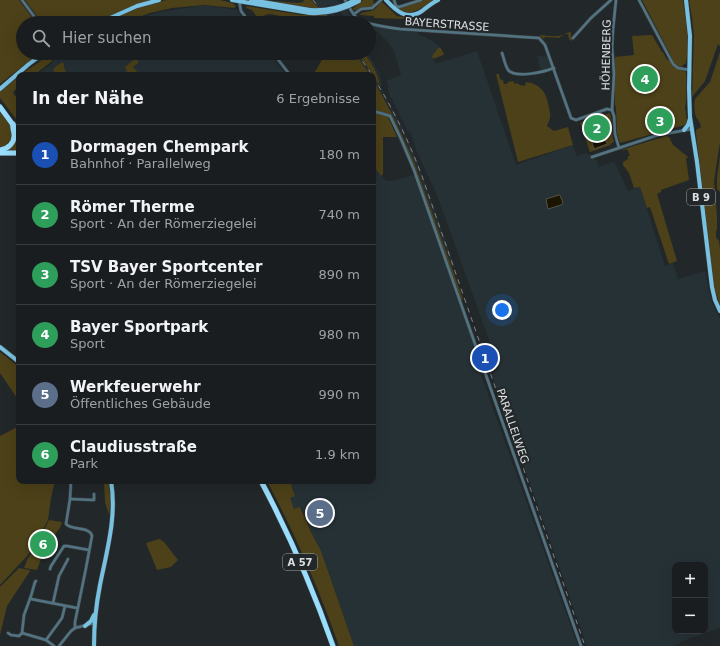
<!DOCTYPE html>
<html lang="de">
<meta charset="utf-8">
<style>
:root{--surface:#1a1d1f;--page:#232628;--text:#f1f3f6;--muted:#9fa2a4;--line:#383b3d;--accent:#b45309}
body{margin:0;font-family:"DejaVu Sans",sans-serif;background:var(--page);color:var(--text)}
.controls{position:absolute;right:12px;bottom:12px;display:grid;overflow:hidden;border-radius:8px;box-shadow:0 4px 16px #0002}
.controls button{width:36px;height:36px;display:grid;place-items:center;padding:0;border:0;border-bottom:1px solid var(--line);background:var(--surface);color:var(--text);font:20px sans-serif}
.you{position:absolute;left:502px;top:310px;width:14px;height:14px;margin:-10px;border:3px solid #fff;border-radius:50%;background:#1a73e8;box-shadow:0 0 0 6px #1a73e833}
.badge{display:grid;place-items:center;width:26px;height:26px;border-radius:50%;background:var(--accent);color:#fff;font-size:13px;font-weight:700}
.pin{position:absolute;translate:-50% -50%;border:2px solid #fff;box-shadow:0 1px 4px #0006}
.list{margin:0;padding:0;list-style:none}
h2{display:flex;justify-content:space-between;align-items:center;height:52px;margin:0;padding:0 16px;font-size:17px}
h2 small{font-size:13px;font-weight:400;color:var(--muted)}
.list li{display:grid;grid-template-columns:26px 1fr auto;gap:12px;align-items:center;box-sizing:border-box;height:60px;padding:0 16px;border-top:1px solid var(--line)}
.list b{display:block;font-size:15px;white-space:nowrap}
.list p{margin:0;font-size:13px;white-space:nowrap;color:var(--muted)}
.list em{font-size:13px;font-style:normal;color:var(--muted)}
.icon{flex:none;width:22px;height:22px;fill:none;stroke:currentColor;stroke-width:2;stroke-linecap:round;stroke-linejoin:round}
.map{position:relative;flex:none;width:720px;height:646px;overflow:hidden}
.search{position:absolute;background:var(--surface);box-shadow:0 4px 16px #0002;left:16px;top:16px;width:360px;height:44px;display:flex;align-items:center;gap:10px;box-sizing:border-box;padding:0 14px;border-radius:22px;color:var(--muted);font-size:15px}
.panel{position:absolute;background:var(--surface);box-shadow:0 4px 16px #0002;left:16px;top:72px;width:360px;height:412px;border-radius:8px}
.map>svg:first-child{display:block}
.built{fill:#263136;fill-rule:evenodd}
.green{fill:#4c4118}
.water{fill:#1b1400;stroke:#555144}
.lines{fill:none;stroke-linecap:round;stroke-linejoin:round}
.minor-casing{stroke:#404547;stroke-width:3.5}
.major-casing{stroke:#404547;stroke-width:5}
.highway-casing{stroke:#404547;stroke-width:6}
.minor{stroke:#517382;stroke-width:2.5}
.major{stroke:#78c1e0;stroke-width:4}
.highway{stroke:#99defc;stroke-width:5}
.rail{stroke:#808486;stroke-width:1;stroke-dasharray:5 5;stroke-linecap:butt}
.major-bridge-casing{stroke:#404547;stroke-width:5;stroke-linecap:butt}
.major-bridge{stroke:#78c1e0;stroke-width:4}
.labels{text-anchor:middle;stroke-width:4;stroke-linejoin:round;paint-order:stroke}
.shield{fill:#222729;stroke:#a5a8aa;stroke-width:1}
.shield-label{font-size:10px;font-weight:bold;fill:#dde0e2}
.street-label{font-size:11px;fill:#dde0e2;stroke:#222729}
</style>
<div class="map">
<svg width="720" height="646" viewBox="0 0 720 646">
<rect width="100%" height="100%" fill="#222729"/>
<g class="built">
<polygon points="311,0 337,0 344,5 349,13 348,14 365,23 361,23 347,16 346,19 341,13 328,5 326,7 341,23 338,23 325,8 323,9 335,23 331,23"/>
<polygon points="199,6 210,6 237,10 247,23 126,23 142,17 160,12"/>
<path d="M 369,24 L 388,29 L 418,32 L 418,35 L 425,37 L 434,42 L 438,45 L 440,48 L 438,48 L 432,58 L 436,63 L 428,66 L 477,51 L 516,165 L 573,145 L 577,156 L 586,153 L 588,155 L 591,154 L 592,157 L 594,157 L 595,160 L 597,160 L 599,167 L 614,161 L 628,191 L 640,187 L 665,266 L 673,263 L 678,279 L 705,271 L 711,300 L 720,319 L 720,628 L 680,642 L 680,644 L 674,646 L 587,646 L 492,375 L 499,368 L 437,195 L 417,152 L 410,131 L 408,132 L 388,91 L 388,86 L 386,81 L 401,75 L 395,54 L 391,46 L 384,38 L 379,33 L 369,27 ZM 675,565 L 705,565 L 705,631 L 675,631 Z"/>
<polygon points="64,53 270,53 286,75 36,75 52,63 57,57"/>
<polygon points="355,53 358,53 380,85 378,74 375,70 369,59 364,53 366,53 369,56 377,69 381,79 382,86 380,86 402,127 416,158 455,267 452,267 419,174 405,139 386,101 373,80 373,75 370,75"/>
<polygon points="540,55 543,57 547,56 551,68 541,71 537,56"/>
<polygon points="373,165 386,181 391,181 413,175 415,175 484,374 481,375 578,646 354,646 321,551 312,534 301,507 294,509 289,498 295,495 290,481 373,481"/>
</g>
<g class="green">
<polygon points="0,0 19,0 36,23 23,23 23,53 39,53 0,84"/>
<polygon points="25,0 155,0 157,2 167,0 220,0 232,3 236,6 234,8 204,5 172,8 150,13 122,23 42,23"/>
<polygon points="262,0 298,3 303,2 304,0 311,0 319,8 310,8"/>
<polygon points="363,0 373,0 374,4 371,7 363,7 356,10 353,10 353,8 362,1 358,3"/>
<path d="M 424,0 L 433,0 C 422,8 410,18 398,8 Z"/>
<path d="M 642,0 L 683,0 C 686,21 690,42 686,63 L 682,66 L 681,70 L 685,71 L 686,73 C 686,79 686,85 686,90 C 686,96 687,101 685,107 L 687,121 L 685,125 L 620,143 L 617,133 L 616,108 L 615,104 L 615,57 L 634,55 L 632,36 L 652,35 L 662,52 L 663,52 L 667,60 L 672,58 Z"/>
<polygon points="689,0 720,0 720,46 718,44 705,81 692,97 694,35 692,18"/>
<path d="M 382,2 L 397,16 L 409,18 L 404,19 L 374,18 L 374,16 L 359,15 C 364,11 367,12 372,11 C 376,9 378,4 382,2 Z"/>
<polygon points="247,6 302,15 325,15 331,23 328,23 325,21 316,23 270,14 265,15 259,20 252,10 246,8"/>
<path d="M 571,32 L 571,37 L 573,39 L 571,41 L 569,39 L 568,34 L 565,34 L 559,38 L 545,37 L 544,39 L 540,36 L 540,35 C 546,35 552,37 558,36 C 563,36 564,33 571,32 Z"/>
<polygon points="440,47 444,54 443,55 433,59 432,56 438,48 440,48"/>
<path d="M 720,52 L 720,142 L 714,181 L 717,217 L 717,228 L 716,232 L 716,237 L 719,241 L 720,249 L 720,306 L 714,286 L 696,134 L 696,130 L 701,127 L 700,123 C 699,121 697,119 696,117 C 694,112 694,104 695,99 L 710,82 Z"/>
<polygon points="326,53 355,53 370,75 313,75"/>
<path d="M 358,53 L 364,53 C 372,63 378,73 380,86 Z"/>
<polygon points="50,56 56,56 51,62 34,75 20,75 45,58"/>
<polygon points="136,58 139,62 133,67 140,75 128,75 125,67"/>
<polygon points="62,62 64,64 64,68 66,71 63,75 57,75 53,70 54,68"/>
<path d="M 496,74 L 499,74 L 500,79 L 503,80 L 504,84 L 507,84 L 508,82 L 513,81 L 515,84 L 517,83 L 520,85 L 525,86 L 526,82 C 541,84 547,93 549,108 C 549,110 551,114 550,117 C 550,120 548,123 547,126 L 554,131 L 568,127 L 573,145 L 518,162 Z"/>
<polygon points="19,76 19,86 14,91 13,93 19,101 19,123 0,98 0,92"/>
<polygon points="373,80 383,97 394,118 413,159 463,299 461,300 415,170 389,114 387,113 388,117 397,137 383,137 383,174 381,176 373,165"/>
<polygon points="0,111 12,128 12,141 0,150"/>
<path d="M 610,113 C 613,122 611,133 614,142 L 610,144 L 611,145 L 590,152 L 580,123 Z"/>
<polygon points="14,129 19,136 19,152 4,151 10,148"/>
<polygon points="666,136 669,137 673,145 687,156 688,158 686,158 689,180 661,190 661,192 657,194 677,261 669,264 650,207 647,208 640,187 634,188 629,173 623,165 623,162 628,159 628,156 630,156 627,149 621,151 624,149"/>
<polygon points="720,156 720,192 717,189 717,178"/>
<polygon points="0,352 19,367 19,401 0,373"/>
<polygon points="19,426 19,481 55,481 51,498 48,520 39,538 33,548 27,556 0,585 0,436"/>
<path d="M 104,481 L 108,481 C 110,492 111,503 109,515 L 105,502 Z"/>
<path d="M 267,481 L 290,481 L 295,496 L 290,498 L 294,509 L 300,507 L 312,534 L 321,551 L 354,646 L 339,646 C 319,589 295,534 267,481 Z"/>
<path d="M 49,520 L 62,522 C 61,528 57,531 54,536 C 48,544 40,560 37,570 L 24,568 L 27,560 L 40,539 Z"/>
<polygon points="159,539 161,540 164,542 178,560 171,567 157,570 146,543"/>
<polygon points="19,568 29,570 30,571 7,606 0,635 0,587"/>
</g>
<g class="water">
<polygon points="597,138 598,138 599,141 605,139 607,144 594,149 592,142 595,142 595,140"/>
<polygon points="559,195 560,195 563,203 561,205 548,209 546,199"/>
</g>
<g class="lines">
<defs>
<g id="minor">
<polyline points="22,0 39,23"/>
<polyline points="239,0 241,11 250,23"/>
<path d="M 345,0 C 349,6 352,14 358,19 C 365,24 391,28 400,29 L 539,38 L 545,45 L 571,118 L 576,120 L 607,109 L 612,110"/>
<polyline points="394,0 396,6 399,7 421,0"/>
<polyline points="616,0 613,29 612,47 614,74 612,110 614,116 615,134 619,148"/>
<polyline points="639,0 673,64 678,68 690,70"/>
<polyline points="354,14 361,9 372,8 381,0"/>
<polyline points="573,38 591,18 611,0"/>
<polyline points="273,53 290,75"/>
<path d="M 502,53 C 504,58 505,67 509,71 C 518,78 544,72 554,68"/>
<polyline points="373,111 387,115 390,116 401,139 414,170 581,646"/>
<polyline points="592,157 658,135 692,129"/>
<path d="M 71,481 L 70,499 L 66,524 C 72,531 90,526 92,536 L 86,568 L 75,622 L 75,628"/>
<polyline points="70,499 94,500 94,494"/>
<polyline points="50,569 51,566 64,546 67,546 89,550"/>
<polyline points="31,599 77,608"/>
<polyline points="53,603 59,576 67,561 68,559"/>
<polyline points="8,633 11,635 19,636 22,633"/>
<polyline points="22,633 24,615 31,596 35,582 36,581"/>
<polyline points="22,633 46,640 54,646"/>
<polyline points="46,640 62,618 65,606"/>
<polyline points="59,646 71,631 75,628 94,623"/>
</g>
<g id="major">
<polyline points="232,0 310,13"/>
<polyline points="251,0 310,10"/>
<path d="M 386,0 C 396,11 407,21 422,11 C 427,7 432,3 438,0"/>
<polyline points="686,0 690,36 689,88 690,117 697,162 712,287 715,300 720,311"/>
<polyline points="99,23 137,6 159,0"/>
<polyline points="0,89 29,64 44,53"/>
<polyline points="684,130 688,125 690,119"/>
<polyline points="0,347 19,362"/>
<polyline points="85,626 91,621 94,615"/>
<path d="M 94,646 C 94,625 96,605 100,585 C 107,550 117,516 111,481"/>
</g>
<g id="highway">
<polyline points="0,107 19,133"/>
<path d="M 0,150 C 8,149 15,143 14,134 C 14,131 12,128 13,124"/>
<polyline points="0,153 19,153"/>
<path d="M 261,481 C 289,534 313,589 333,646"/>
</g>
</defs>
<use href="#minor" class="minor-casing"/>
<use href="#major" class="major-casing"/>
<use href="#highway" class="highway-casing"/>
<use href="#minor" class="minor"/>
<use href="#major" class="major"/>
<use href="#highway" class="highway"/>
<g class="rail">
<polyline points="313,0 332,23"/>
<polyline points="357,53 372,75"/>
<path d="M 373,77 C 393,108 409,142 422,176 L 585,646"/>
</g>
<defs>
<g id="major-bridge">
<path d="M 310,10 C 327,11 341,8 355,0"/>
<path d="M 310,13 C 328,14 343,10 359,1"/>
</g>
</defs>
<use href="#major-bridge" class="major-bridge-casing"/>
<use href="#major-bridge" class="major-bridge"/>
</g>
<g class="labels">
<g class="shield">
<rect x="687" y="189" width="28" height="16" rx="3"/>
<rect x="283" y="554" width="34" height="16" rx="3"/>
</g>
<g class="shield-label">
<text x="701" y="201">B 9</text>
<text x="300" y="566">A 57</text>
</g>
<g class="street-label">
<text transform="translate(447 24) rotate(4)" y="4">BAYERSTRASSE</text>
<text transform="translate(606 55) rotate(-89)" y="4">HÖHENBERG</text>
<text transform="translate(513 426) rotate(71)" y="4">PARALLELWEG</text>
</g>
</g>
</svg>
<div class="controls">
<button>+</button>
<button>−</button>
</div>
<div class="you"></div>
<div class="pin badge" style="left:485px;top:358px;background:#1a4fb4">1</div>
<div class="pin badge" style="left:597px;top:128px;background:#2e9e5b">2</div>
<div class="pin badge" style="left:660px;top:121px;background:#2e9e5b">3</div>
<div class="pin badge" style="left:645px;top:79px;background:#2e9e5b">4</div>
<div class="pin badge" style="left:320px;top:513px;background:#5c6f8a">5</div>
<div class="pin badge" style="left:43px;top:544px;background:#2e9e5b">6</div>
<div class="search"><svg class="icon" aria-label="search" viewBox="0 0 24 24"><circle cx="10" cy="10" r="6"/><path d="M15 15l6 6"/></svg>Hier suchen</div>
<section class="panel">
<h2>In der Nähe<small>6 Ergebnisse</small></h2>
<ul class="list">
<li><span class="badge" style="background:#1a4fb4">1</span><div><b>Dormagen Chempark</b><p>Bahnhof · Parallelweg</p></div><em>180 m</em></li>
<li><span class="badge" style="background:#2e9e5b">2</span><div><b>Römer Therme</b><p>Sport · An der Römerziegelei</p></div><em>740 m</em></li>
<li><span class="badge" style="background:#2e9e5b">3</span><div><b>TSV Bayer Sportcenter</b><p>Sport · An der Römerziegelei</p></div><em>890 m</em></li>
<li><span class="badge" style="background:#2e9e5b">4</span><div><b>Bayer Sportpark</b><p>Sport</p></div><em>980 m</em></li>
<li><span class="badge" style="background:#5c6f8a">5</span><div><b>Werkfeuerwehr</b><p>Öffentliches Gebäude</p></div><em>990 m</em></li>
<li><span class="badge" style="background:#2e9e5b">6</span><div><b>Claudiusstraße</b><p>Park</p></div><em>1.9 km</em></li>
</ul>
</section>
</div>
